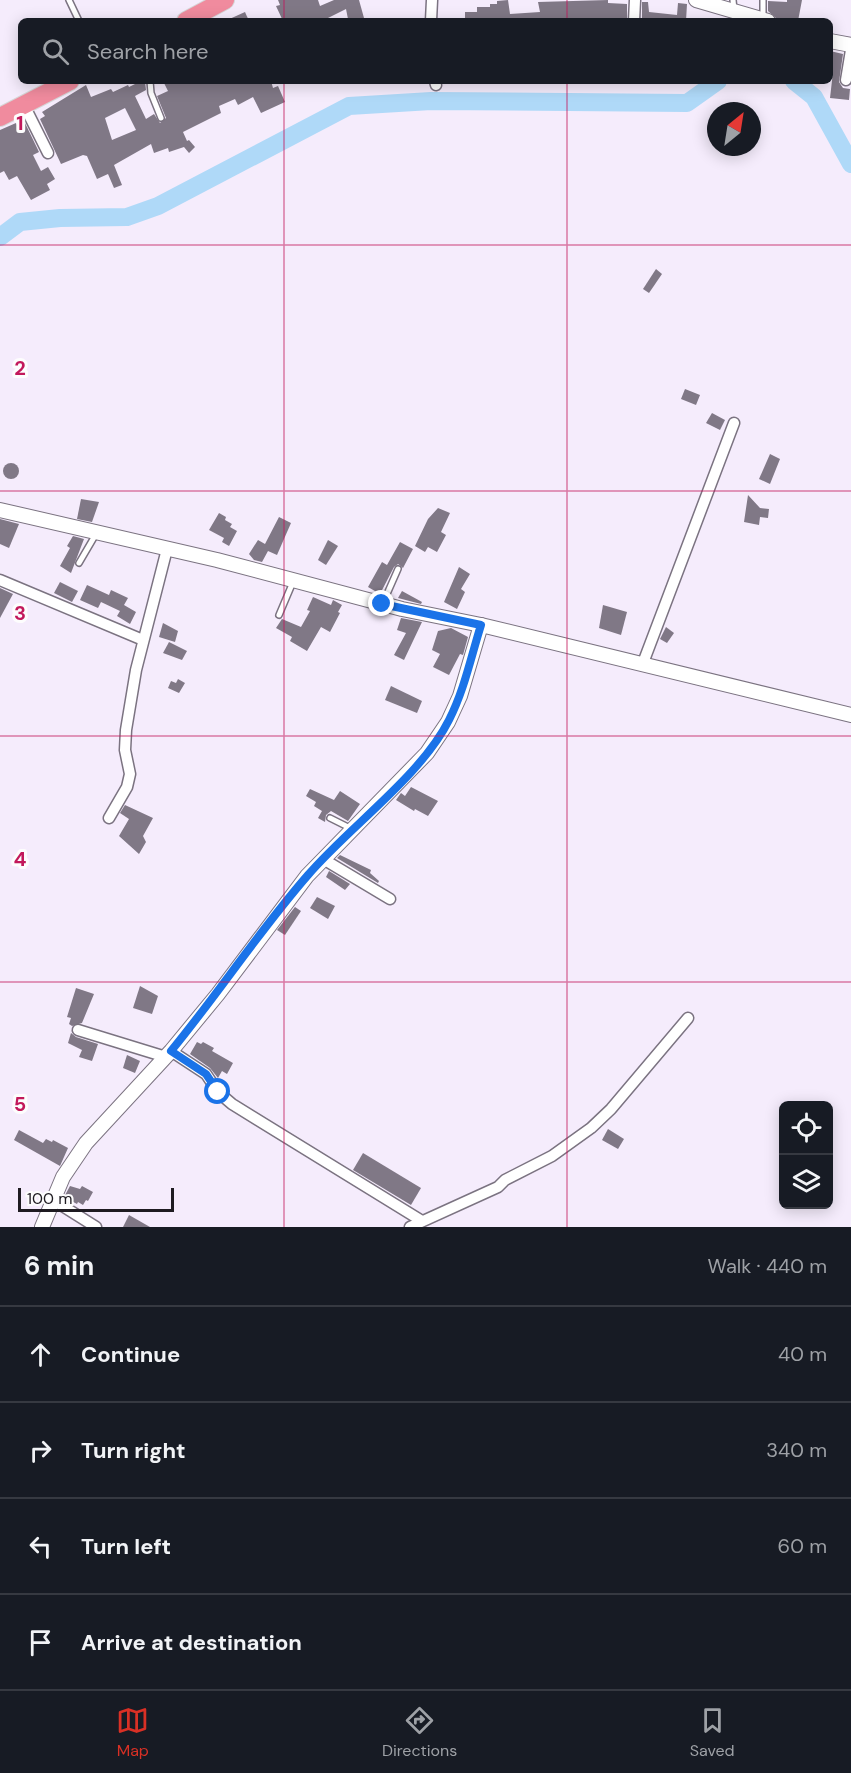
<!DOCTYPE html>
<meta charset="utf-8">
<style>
:root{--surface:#171b24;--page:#20242c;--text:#f1f3f6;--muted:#9ea1a6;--line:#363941;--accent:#d93025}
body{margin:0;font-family:"DM Sans",sans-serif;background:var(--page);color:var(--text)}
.controls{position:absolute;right:18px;bottom:18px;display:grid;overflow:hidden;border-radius:9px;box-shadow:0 3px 15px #0003}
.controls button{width:54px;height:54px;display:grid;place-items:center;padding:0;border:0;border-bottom:2px solid var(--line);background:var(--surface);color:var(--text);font:30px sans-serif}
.compass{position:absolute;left:707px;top:102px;width:54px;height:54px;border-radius:50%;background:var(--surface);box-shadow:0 3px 15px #0003;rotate:30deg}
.scale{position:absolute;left:18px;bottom:15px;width:156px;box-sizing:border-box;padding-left:6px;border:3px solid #1e1b21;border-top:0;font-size:16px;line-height:21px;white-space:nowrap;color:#1e1b21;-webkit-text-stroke:4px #fdfdfd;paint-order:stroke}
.stop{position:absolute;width:18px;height:18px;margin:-14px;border:4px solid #1a73e8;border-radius:50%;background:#fff}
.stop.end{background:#1a73e8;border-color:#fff;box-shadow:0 2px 6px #0008}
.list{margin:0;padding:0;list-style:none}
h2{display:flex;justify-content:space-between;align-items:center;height:78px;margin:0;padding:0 24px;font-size:26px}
h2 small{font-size:20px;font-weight:400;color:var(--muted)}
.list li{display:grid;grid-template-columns:39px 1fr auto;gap:18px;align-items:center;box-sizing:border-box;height:96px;padding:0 24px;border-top:2px solid var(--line)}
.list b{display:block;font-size:22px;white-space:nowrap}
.list em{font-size:20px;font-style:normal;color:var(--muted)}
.icon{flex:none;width:33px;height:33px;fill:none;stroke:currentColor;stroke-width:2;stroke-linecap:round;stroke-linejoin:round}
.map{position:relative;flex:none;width:851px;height:1227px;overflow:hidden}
.search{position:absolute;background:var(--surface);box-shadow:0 3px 15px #0003;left:18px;right:18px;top:18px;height:66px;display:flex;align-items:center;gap:15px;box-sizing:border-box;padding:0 21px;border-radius:9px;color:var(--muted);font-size:22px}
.sheet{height:462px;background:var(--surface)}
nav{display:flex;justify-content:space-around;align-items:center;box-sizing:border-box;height:84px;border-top:2px solid var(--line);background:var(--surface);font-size:16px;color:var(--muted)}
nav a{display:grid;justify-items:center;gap:3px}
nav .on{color:var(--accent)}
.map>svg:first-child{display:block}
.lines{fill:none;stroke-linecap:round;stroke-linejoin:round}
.river{stroke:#afd9f8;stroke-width:18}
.building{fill:#807886;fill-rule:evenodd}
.service-casing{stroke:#7b7381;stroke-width:8}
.minor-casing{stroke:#7b7381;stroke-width:13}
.tertiary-casing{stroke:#7b7381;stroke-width:16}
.trunk-casing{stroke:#d6d6d7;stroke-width:20}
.service{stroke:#fff;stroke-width:5}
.minor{stroke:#fff;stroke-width:10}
.tertiary{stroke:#fff;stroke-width:14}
.trunk{stroke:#f08b9e;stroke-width:18}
.route{stroke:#1a73e8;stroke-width:8}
.grid{fill:none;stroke:#c2185b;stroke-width:1.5;stroke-opacity:0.55}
.grid-label{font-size:20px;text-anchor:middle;font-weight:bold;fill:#c2185b;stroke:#fdfdfd;stroke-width:6;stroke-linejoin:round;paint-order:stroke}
</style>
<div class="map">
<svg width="851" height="1227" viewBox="0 0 851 1227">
<rect width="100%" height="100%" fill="#f5ecfc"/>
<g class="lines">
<g class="river">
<polyline points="794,81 814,97 851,164"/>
<polyline points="0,237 20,222 60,218 127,217 158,206 349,106 431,101 687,103 718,81"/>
</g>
</g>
<g class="building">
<polygon points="278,0 318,0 320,6 334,0 359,0 364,18 348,19 346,9 322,21 297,21 296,18 283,21 276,6 280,5"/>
<polygon points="508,0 510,14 540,12 538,2 608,0 608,3 627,4 627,21 465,21 465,12 477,12 477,7 490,7 490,4 497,4 497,1"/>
<polygon points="787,0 802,0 798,21 777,19 768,11 768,1 787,2"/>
<polygon points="642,2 648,2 649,12 677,15 678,3 687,4 686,21 642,21"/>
<polygon points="245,12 249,21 225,21"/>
<polygon points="830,51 843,54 839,82 843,88 850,89 849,100 830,98 833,72 830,72"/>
<path d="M 141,81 L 145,82 L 146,90 L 135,96 L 146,119 L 154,114 L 160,123 L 166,118 L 157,96 L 168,91 L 163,81 L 271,81 L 273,88 L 278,86 L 285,102 L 261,113 L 253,97 L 238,105 L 235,99 L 219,106 L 221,113 L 183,132 L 187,141 L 189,140 L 195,147 L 189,153 L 184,147 L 169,152 L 168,148 L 154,153 L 151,144 L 114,165 L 122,185 L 114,188 L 108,174 L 97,179 L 87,156 L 83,155 L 61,164 L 40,119 L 45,116 L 42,112 L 86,85 L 91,97 L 111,89 L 113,92 L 128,85 L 129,87 ZM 125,108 L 136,130 L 112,140 L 105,118 Z"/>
<polygon points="16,123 18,127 25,123 39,152 33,155 41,171 48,167 55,179 47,184 50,190 31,200 17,176 9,180 4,171 0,173 0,130"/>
<polygon points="656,269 662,274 649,293 643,289"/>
<polygon points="685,389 700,395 696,405 681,399"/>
<polygon points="712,413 725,420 720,430 706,423"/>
<polygon points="770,454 780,459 770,484 759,479"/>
<circle cx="11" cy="471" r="8"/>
<polygon points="748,495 760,508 769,509 768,518 760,517 759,525 744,522"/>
<polygon points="81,499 99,502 92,522 77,519"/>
<polygon points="438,508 450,513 441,532 446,535 437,552 428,547 425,552 415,546 428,519"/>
<polygon points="219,513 226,517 225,520 232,524 230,527 237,531 229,546 222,542 224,538 209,530"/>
<polygon points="279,517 291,523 277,555 268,551 262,562 254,560 249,554 258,540 265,544"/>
<polygon points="0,519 19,524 9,548 0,544"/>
<polygon points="73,536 84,539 71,573 60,566 70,548 67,546"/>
<polygon points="328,540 338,546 326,565 318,560"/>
<polygon points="400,542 413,549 403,568 398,564 394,567 380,594 368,587 382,562 387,565"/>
<polygon points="459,567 470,574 461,589 465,592 457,609 444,602"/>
<polygon points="60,582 78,591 72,602 54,593"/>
<polygon points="87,585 109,595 111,590 128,598 124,605 136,612 130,624 117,616 120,611 101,602 98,608 80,600"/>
<polygon points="0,588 13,594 0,618"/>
<polygon points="402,591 422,602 421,604 398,598"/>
<polygon points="313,597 331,605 333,600 342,605 338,612 340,613 330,632 321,627 307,651 290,641 292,637 276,628 282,619 301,627 310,611 307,610"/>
<polygon points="603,605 627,612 621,635 599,628"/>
<polygon points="401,618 422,622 404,660 394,655 406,633 397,630"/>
<polygon points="163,623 178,631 175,642 159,637"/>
<polygon points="666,627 674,633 667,643 660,639"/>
<polygon points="451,628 468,637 463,655 460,654 449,675 433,667 440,654 432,650 438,631"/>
<polygon points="169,642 187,651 182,660 163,653"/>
<polygon points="178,679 185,683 179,693 168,688 171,681 176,683"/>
<polygon points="391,686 422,701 417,713 385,700"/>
<polygon points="411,787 438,801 428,816 415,809 414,811 396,800 401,793 405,796"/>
<polygon points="310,789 334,800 340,791 360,804 348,821 331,811 326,815 325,822 318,818 322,811 314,806 316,802 306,796"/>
<polygon points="125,805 153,818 143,836 146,842 139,854 119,836 129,819 120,813"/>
<polygon points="340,855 371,870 370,873 379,881 378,883 337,858"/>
<polygon points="329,871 350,884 345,890 326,877"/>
<polygon points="317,897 335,906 328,919 310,908"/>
<polygon points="295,907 301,911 285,935 277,930"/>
<polygon points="140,986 158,996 152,1014 133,1008"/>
<polygon points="76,988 94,994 82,1023 72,1026 69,1024 71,1018 67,1017"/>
<polygon points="71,1033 76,1037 98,1044 92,1061 79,1057 82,1050 68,1043"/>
<polygon points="197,1042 201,1044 203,1042 214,1048 212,1051 233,1063 227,1074 222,1071 218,1078 210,1068 190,1054"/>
<polygon points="127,1055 140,1061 135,1073 123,1068"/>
<polygon points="608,1129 624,1139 618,1149 602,1140"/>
<polygon points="19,1130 43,1143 46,1139 52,1142 53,1140 68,1148 60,1166 14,1140"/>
<polygon points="363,1153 421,1188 411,1205 353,1170"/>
<polygon points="70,1186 80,1189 82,1186 93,1192 88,1201 86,1200 83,1205 78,1202 77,1204 64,1197"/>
<polygon points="129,1215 150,1227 123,1227"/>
</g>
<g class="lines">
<defs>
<g id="service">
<polyline points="69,0 79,21"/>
<polyline points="733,0 734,10"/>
<polyline points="763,0 763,18"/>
<polyline points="150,81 151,93 161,118"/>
<polyline points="79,563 96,534"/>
<polyline points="383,603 398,569"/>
<polyline points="279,615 293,582"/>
<polyline points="330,818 352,829"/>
</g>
<g id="minor">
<polyline points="431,21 432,0"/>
<polyline points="634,21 635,0"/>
<polyline points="846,80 851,50"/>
<polyline points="435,81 436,85"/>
<polyline points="24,105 48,153"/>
<polyline points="0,580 143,640"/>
<polyline points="643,663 734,423"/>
<polyline points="109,818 127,787 130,774 125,750 126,730 136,670 167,549"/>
<polyline points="323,859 390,899"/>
<polyline points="78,1030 166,1057"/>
<polyline points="171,1051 206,1074 218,1092 232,1104 422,1221"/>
<polyline points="53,1200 96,1227"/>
<polyline points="410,1227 498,1187 505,1180 552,1156 591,1128 611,1109 688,1018"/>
</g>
<g id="tertiary">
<polyline points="696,0 768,21"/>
<polyline points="830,41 851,45"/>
<polyline points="0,510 217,560 402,609 481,625 851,715"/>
<polyline points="42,1227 63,1177 86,1143 171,1051 218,994 307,876 427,753 448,722 460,696 481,625"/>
</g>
<g id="trunk">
<polyline points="186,21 225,0"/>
<polyline points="0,117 70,81"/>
</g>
</defs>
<use href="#service" class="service-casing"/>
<use href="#minor" class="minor-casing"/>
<use href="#tertiary" class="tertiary-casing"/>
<use href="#trunk" class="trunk-casing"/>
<use href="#service" class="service"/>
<use href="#minor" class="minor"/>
<use href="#tertiary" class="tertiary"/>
<use href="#trunk" class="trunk"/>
</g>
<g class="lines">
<path class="route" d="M 218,1092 L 206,1074 L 171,1051 C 218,994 259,931 308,875 C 349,827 421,776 449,720 C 464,691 471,657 481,625 L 382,604"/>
</g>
<path class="grid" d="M 284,0 L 284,21M 567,0 L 567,21M 284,81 L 284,1227M 567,81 L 567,1227M 0,245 L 851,245M 0,491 L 851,491M 0,736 L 851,736M 0,982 L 851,982"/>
<g class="grid-label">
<text x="20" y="130">1</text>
<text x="20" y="375">2</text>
<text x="20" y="620">3</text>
<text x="20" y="866">4</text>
<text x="20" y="1111">5</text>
</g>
</svg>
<div class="controls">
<button><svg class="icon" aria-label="locate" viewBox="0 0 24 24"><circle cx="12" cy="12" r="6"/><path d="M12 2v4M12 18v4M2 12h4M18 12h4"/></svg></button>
<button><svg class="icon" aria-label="layers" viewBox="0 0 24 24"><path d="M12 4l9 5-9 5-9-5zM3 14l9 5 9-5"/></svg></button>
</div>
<svg class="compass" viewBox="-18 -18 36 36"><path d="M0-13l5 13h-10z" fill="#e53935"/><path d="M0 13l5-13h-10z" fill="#9ea1a6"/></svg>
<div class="scale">100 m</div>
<div class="stop" style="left:218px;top:1092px"></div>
<div class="stop end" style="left:382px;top:604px"></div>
<div class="search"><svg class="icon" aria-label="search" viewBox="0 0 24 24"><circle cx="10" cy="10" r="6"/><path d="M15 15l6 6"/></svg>Search here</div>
</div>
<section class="sheet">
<h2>6 min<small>Walk · 440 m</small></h2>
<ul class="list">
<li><svg class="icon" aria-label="ahead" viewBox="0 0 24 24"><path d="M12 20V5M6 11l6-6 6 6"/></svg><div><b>Continue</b></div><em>40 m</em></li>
<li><svg class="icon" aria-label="right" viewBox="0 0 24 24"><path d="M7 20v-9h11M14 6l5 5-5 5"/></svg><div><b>Turn right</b></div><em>340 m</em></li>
<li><svg class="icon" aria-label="left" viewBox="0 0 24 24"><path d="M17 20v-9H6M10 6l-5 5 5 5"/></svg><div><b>Turn left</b></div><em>60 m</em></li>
<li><svg class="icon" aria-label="arrive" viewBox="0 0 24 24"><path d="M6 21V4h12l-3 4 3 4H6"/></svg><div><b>Arrive at destination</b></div></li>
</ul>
</section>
<nav>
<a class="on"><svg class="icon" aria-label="map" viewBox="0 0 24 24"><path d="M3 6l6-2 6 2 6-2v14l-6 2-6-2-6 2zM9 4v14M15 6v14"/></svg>Map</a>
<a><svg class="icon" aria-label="directions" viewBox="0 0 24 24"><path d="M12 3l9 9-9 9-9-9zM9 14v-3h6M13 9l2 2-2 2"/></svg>Directions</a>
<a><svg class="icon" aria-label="saved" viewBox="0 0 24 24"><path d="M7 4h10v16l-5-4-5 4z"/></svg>Saved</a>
</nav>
